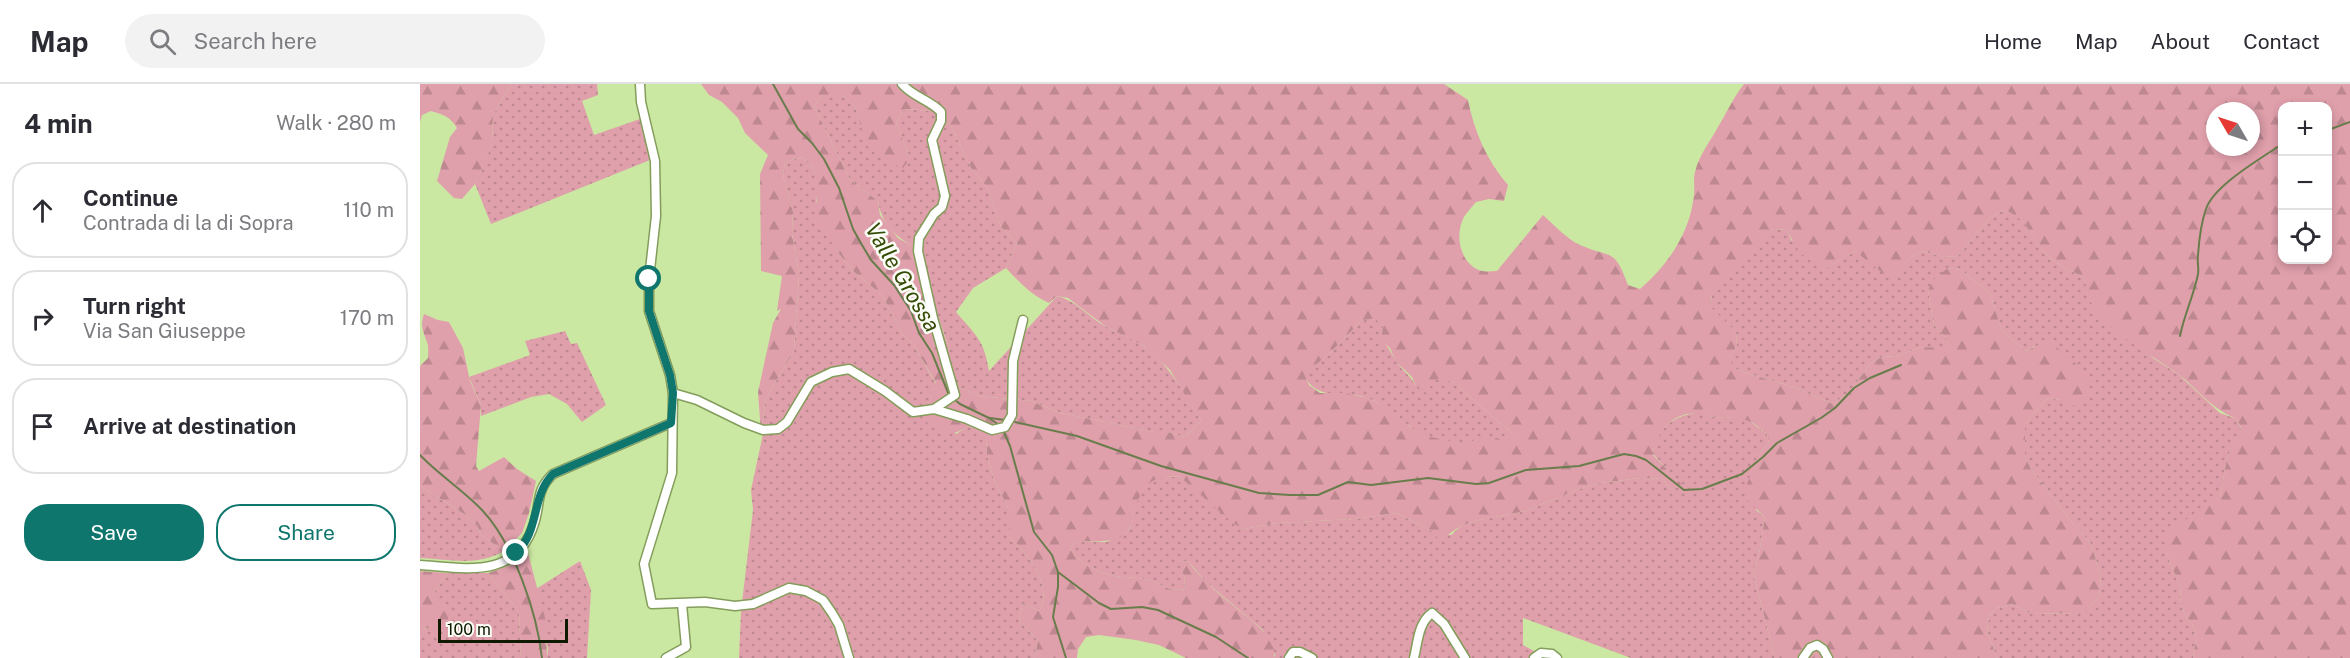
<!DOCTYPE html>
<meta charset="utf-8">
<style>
:root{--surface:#fff;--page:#f2f2f3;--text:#2b2b33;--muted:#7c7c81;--line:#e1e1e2;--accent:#0f766e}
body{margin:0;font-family:"Public Sans",sans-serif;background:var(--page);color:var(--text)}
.controls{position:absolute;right:18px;top:18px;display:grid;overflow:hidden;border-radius:12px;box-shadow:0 3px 9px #0003}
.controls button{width:54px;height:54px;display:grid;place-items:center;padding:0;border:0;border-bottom:2px solid var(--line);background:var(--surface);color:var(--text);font:30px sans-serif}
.compass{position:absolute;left:1786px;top:18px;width:54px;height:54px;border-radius:50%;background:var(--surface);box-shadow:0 3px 9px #0003;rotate:309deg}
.scale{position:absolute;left:18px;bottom:15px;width:130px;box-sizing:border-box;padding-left:6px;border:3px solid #0f1800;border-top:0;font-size:16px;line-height:21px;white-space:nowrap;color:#0f1800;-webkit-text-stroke:4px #fbfef7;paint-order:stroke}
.stop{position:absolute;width:18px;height:18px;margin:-14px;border:4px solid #0f766e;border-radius:50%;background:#fff}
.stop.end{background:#0f766e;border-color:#fff;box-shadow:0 2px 6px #0008}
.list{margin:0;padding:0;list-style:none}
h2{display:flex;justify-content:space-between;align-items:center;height:78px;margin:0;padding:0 24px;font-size:26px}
h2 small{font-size:20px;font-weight:400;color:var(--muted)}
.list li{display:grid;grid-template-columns:39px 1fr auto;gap:18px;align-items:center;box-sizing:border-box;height:96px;margin:0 12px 12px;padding:0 12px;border:2px solid var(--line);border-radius:24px}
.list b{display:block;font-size:22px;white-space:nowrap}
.list p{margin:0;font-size:20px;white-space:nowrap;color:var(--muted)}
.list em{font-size:20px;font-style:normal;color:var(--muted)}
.actions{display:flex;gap:12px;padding:18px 24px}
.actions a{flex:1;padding:14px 0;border:2px solid var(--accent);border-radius:24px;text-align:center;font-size:21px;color:var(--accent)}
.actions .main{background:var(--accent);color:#fff}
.icon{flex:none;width:33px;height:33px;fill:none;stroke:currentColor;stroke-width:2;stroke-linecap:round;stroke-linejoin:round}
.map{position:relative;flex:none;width:1930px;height:574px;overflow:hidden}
header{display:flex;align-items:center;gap:36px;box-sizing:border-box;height:84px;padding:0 30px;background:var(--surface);border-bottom:2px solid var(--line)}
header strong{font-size:28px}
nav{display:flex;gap:33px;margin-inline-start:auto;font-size:21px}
.search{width:420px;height:54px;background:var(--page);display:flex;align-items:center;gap:15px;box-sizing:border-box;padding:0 21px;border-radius:33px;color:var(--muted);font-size:22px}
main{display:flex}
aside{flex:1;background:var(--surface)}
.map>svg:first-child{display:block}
.grass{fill:url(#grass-dots)}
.forest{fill:url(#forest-firs);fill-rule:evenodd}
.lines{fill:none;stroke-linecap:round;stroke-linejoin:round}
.stream{stroke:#697d4c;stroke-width:2}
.street-casing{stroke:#839d5b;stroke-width:11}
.street{stroke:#fff;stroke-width:8}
.route{stroke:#0f766e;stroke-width:8}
.labels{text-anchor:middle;stroke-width:5;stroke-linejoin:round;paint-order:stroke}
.water-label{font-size:22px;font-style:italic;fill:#364b06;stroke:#fbfef7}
</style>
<header>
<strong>Map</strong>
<div class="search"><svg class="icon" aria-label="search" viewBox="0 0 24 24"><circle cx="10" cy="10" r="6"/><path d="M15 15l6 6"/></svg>Search here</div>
<nav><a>Home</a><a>Map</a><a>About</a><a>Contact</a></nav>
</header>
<main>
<aside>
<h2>4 min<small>Walk · 280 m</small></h2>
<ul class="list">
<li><svg class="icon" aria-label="ahead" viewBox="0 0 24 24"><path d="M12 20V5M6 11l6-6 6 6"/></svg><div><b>Continue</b><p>Contrada di la di Sopra</p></div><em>110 m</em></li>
<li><svg class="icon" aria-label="right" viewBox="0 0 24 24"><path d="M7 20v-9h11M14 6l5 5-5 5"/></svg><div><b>Turn right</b><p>Via San Giuseppe</p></div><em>170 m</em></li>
<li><svg class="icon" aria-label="arrive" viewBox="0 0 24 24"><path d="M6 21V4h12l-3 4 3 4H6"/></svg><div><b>Arrive at destination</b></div></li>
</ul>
<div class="actions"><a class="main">Save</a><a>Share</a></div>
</aside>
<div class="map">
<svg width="1930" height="574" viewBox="0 0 1930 574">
<defs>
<pattern id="grass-dots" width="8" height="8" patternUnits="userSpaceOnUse" patternTransform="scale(1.5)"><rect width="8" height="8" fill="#df9fab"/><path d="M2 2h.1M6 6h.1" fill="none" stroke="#be8891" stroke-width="1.8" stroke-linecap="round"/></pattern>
<pattern id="forest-firs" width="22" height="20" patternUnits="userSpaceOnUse" patternTransform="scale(1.5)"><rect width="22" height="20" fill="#df9fab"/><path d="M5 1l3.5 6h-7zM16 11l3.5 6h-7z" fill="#be8891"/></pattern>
</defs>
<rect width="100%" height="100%" fill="#cbe8a2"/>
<g class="grass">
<polygon points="91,0 177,0 178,11 162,17 174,51 220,35 230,76 71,140 55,100 72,60 73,31"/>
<path d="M 403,12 L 423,12 L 435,23 L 440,39 L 490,74 L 476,38 L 485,25 L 514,27 L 531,42 L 551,84 L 567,103 L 581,143 L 597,159 L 586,184 L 553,204 L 536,228 C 556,252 564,255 569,287 L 637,212 C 655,216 668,232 683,241 C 697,249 712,254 725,263 C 750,282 765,309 781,337 L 765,353 L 748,348 L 734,348 L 641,329 L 611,317 L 560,312 L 540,304 L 529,290 L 530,266 L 492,162 C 474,151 461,138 458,117 L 430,96 L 394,22 Z"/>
<path d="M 382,73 L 394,85 L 396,98 L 396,117 L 416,166 L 433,187 L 462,211 L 482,250 L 493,260 L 516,300 L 507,322 L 536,350 L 549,342 L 566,352 L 567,371 L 574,396 L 589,426 L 589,453 C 608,470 634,501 619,527 L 603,519 L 599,536 L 618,557 L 614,574 L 319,574 L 321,527 L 333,426 L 331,406 L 343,350 L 341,349 L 346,314 L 374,267 L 379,190 L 372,150 L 373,128 L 363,91 L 365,78 Z"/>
<path d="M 1583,126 C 1607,130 1613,160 1631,175 C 1641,182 1654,188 1664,194 L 1671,218 L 1733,274 L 1758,290 L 1800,329 L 1817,335 L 1821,345 L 1807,374 L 1800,413 L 1790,421 L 1746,469 L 1760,502 L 1761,521 L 1767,535 L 1773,541 L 1776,554 L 1773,574 L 1577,574 L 1567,547 L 1569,532 L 1577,524 L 1592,520 L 1611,530 L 1660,529 L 1671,522 L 1679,513 L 1680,505 L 1681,492 L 1671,460 L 1642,426 L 1611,385 L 1605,372 L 1605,339 L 1628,314 L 1640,316 L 1615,262 L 1606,267 L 1582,247 L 1570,209 L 1541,186 L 1528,184 L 1508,206 L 1514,241 L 1527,255 L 1525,265 L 1502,263 L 1476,272 L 1462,273 L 1451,279 L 1429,308 L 1413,320 L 1374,303 L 1323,288 L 1311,283 L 1310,273 L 1317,261 L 1316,248 L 1290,223 L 1292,210 L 1353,145 L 1368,146 L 1371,156 L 1406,184 L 1435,167 L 1481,193 L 1487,176 L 1502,167 L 1524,173 L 1538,172 L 1570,134 Z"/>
<path d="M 954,233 L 963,242 L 962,257 C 969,263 971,269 976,277 C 982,287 992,292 997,304 L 1012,299 L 1016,294 L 1033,298 L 1095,352 L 1095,356 C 1083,356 1070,356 1058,356 C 1052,357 1046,360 1040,359 C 1032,359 1021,356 1013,354 C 989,348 971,323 947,314 C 921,304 899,320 883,290 L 909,270 L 941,237 Z"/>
<polygon points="145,247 151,260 157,259 186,321 162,338 147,320 129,310 111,313 61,332 61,321 49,293 110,271 105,257"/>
<path d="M 1279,329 L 1293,333 L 1325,334 L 1347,350 L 1349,359 L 1338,371 L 1336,426 L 1345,433 L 1339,470 L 1333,488 L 1355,574 L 1211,574 L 1103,534 L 1103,561 L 1126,574 L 854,574 L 855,571 L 843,546 L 786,498 L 768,477 L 759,478 L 764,492 L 765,505 C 746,509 742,498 725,495 C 702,492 691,495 670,482 C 660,476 655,474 650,463 L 658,457 L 686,458 L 705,450 L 710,444 L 718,411 L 727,400 L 739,393 L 760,393 L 824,445 L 857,439 L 935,435 L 977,429 L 1010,446 L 1031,451 L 1041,442 L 1055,437 L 1106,427 L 1156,406 L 1180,399 L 1221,394 L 1243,395 L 1250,405 L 1262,402 L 1233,370 C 1235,345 1255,330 1279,329 Z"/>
<path d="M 0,402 L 44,430 L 57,441 L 61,451 L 84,467 C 57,483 30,475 0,474 Z"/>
<polygon points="160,477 171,506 167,574 127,574 128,565 116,505"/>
<polygon points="27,489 68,489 99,528 101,574 0,574 0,545 8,545 18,519 13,510"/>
</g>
<g class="forest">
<path d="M 0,0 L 91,0 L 73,31 L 72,60 L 65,78 L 55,100 L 42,115 L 34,114 L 17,97 L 30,53 L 37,44 C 31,33 22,30 11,27 L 2,31 L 0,38 Z"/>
<path d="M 281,0 L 1024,0 L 1048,16 C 1054,47 1067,77 1088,101 L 1084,117 L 1069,115 L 1056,118 C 1052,123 1047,128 1044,133 C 1034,151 1040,181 1062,187 C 1066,188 1072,187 1077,187 L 1123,131 C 1134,141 1147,155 1160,161 C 1192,175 1194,163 1208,201 L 1220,205 C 1248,181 1270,149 1274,111 C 1275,104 1273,96 1275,88 C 1279,71 1290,58 1298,43 C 1307,28 1313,14 1324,0 L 1930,0 L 1930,574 L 1773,574 L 1776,554 L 1773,541 L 1767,535 L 1761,521 L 1760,502 L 1746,469 L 1746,455 L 1750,446 L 1800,413 L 1807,374 L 1821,344 L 1817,335 C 1791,325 1779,306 1758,290 C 1734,272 1682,246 1670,216 C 1667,209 1666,201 1664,194 C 1654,188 1641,182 1631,175 C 1613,160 1607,131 1583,126 L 1570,134 L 1538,172 L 1524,173 L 1502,167 L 1487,176 L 1482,193 L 1465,191 L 1435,167 L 1406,184 C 1386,178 1374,165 1368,146 L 1353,145 L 1311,193 L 1292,210 L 1290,222 L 1316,248 L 1317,261 L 1310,273 L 1312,283 L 1323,288 L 1374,303 L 1413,320 L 1429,308 L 1451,279 L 1462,273 L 1476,272 L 1502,263 L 1525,264 L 1527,255 L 1514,241 L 1508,206 L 1515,194 L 1528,184 L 1541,186 L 1570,209 L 1582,247 L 1606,267 L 1628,256 C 1650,276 1694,301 1649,324 L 1640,316 L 1628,314 L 1605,339 L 1605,372 L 1611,385 L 1642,426 L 1671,460 L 1681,492 L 1680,505 L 1679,513 L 1671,522 L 1661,529 L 1611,530 L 1592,520 L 1577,524 L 1569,532 L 1567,547 L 1577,574 L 1355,574 L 1333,488 L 1339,470 L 1345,433 L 1329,418 L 1324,408 L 1338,371 L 1349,359 L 1347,350 C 1325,331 1322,335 1295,333 C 1286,332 1277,328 1267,330 C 1248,334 1234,353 1233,371 L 1263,402 L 1250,405 L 1243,395 L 1221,394 L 1180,399 L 1156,406 L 1106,427 L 1055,437 L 1041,442 L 1020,456 L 1010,446 L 977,429 L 935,435 L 857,439 L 824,445 L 813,439 L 760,393 C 728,391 721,403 713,432 C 712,437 711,444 706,449 C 694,460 673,457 658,457 L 650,463 C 655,474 660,476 670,482 C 691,495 702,492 725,495 C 742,498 746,509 765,505 L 764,492 L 758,478 L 768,477 C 792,510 828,529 854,558 L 854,574 L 766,574 L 739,561 L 716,556 L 679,551 L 666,553 L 658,565 L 657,574 L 614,574 L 618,557 L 599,536 L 603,519 L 619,527 C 634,501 608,470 589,453 L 589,426 L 574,396 L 567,371 L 566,353 L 549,342 C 529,354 526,351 507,339 L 507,322 L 516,299 L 493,260 L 482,250 L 462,211 L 433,187 L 416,166 L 398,136 L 394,85 L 382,73 L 365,78 L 363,91 L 373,128 L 372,150 L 379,190 L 374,267 L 346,314 L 341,349 L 338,308 L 353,239 L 361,225 L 357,227 L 362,192 L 341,187 L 340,90 L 348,71 L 325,49 L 318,34 L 302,18 L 289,11 ZM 423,12 L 435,23 L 447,62 L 464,76 L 483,84 L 490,74 L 476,38 L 485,25 L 514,27 L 531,42 L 551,84 L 567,103 L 581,143 L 597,159 L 586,184 C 599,198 611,211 629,219 L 637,212 L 648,214 L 685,242 L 724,262 L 750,286 L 781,337 L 765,353 L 748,348 L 734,348 L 641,329 L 611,317 L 560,312 L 540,304 L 529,290 L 530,266 L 510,215 L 503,184 L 492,162 L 478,154 L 460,131 L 458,117 L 430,96 L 394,22 L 402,13 ZM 1862,22 L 1908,22 L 1908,176 L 1862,176 ZM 1795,27 L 1831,27 L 1831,63 L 1795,63 ZM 954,234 L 963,242 L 961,257 L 970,264 L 976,278 L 992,293 L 997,304 L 1006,309 L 1016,295 L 1033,298 L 1095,352 L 1095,356 L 1081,356 L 1075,353 L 1040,359 L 1011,353 L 990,343 L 972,327 L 948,314 L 925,309 L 900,309 L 889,301 L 884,290 L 909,270 L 941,237 Z"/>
<path d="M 4,230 L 18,236 L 29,238 L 43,264 L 50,297 L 61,321 L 56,382 L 59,387 L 84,373 L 97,385 L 116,397 L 109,429 L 102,449 L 84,467 L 61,451 L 57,441 L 44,430 L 0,402 L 0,282 L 8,274 C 8,269 9,263 7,258 C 3,247 0,242 4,230 Z"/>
<polygon points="107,465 126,538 127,574 101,574 99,528 68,489 91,481"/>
<polygon points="0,487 27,489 13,510 29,532 26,540 16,544 0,545"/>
</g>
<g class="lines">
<g class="stream">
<polyline points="353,0 378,45 392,59 404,75 419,104 433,145 442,161 451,176 474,201 491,227 499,249 512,269 529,311 540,320 569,334 579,341"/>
<polyline points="1908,46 1930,38"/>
<path d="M 1760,252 C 1764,231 1774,211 1778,190 C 1779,184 1777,178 1778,171 C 1779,157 1781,139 1786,125 C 1794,101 1842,74 1862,60"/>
<polyline points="570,334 585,336"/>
<polyline points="595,338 657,352 741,382 839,409 870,411 898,411 928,398 951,401 1008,394 1056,400 1069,399 1106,386 1159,382 1204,370 1216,372 1226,376 1264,406 1282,405 1322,390 1343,373 1357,359 1401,334 1415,324 1434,304 1450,294 1481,281"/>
<polyline points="583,346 590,362 614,448 632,471 638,488 679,519 691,525 722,523 738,526 796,553 828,574"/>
<path d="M 0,371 C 19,391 43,406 62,426 C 94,460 117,529 122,574"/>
<polyline points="638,488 638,503 633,533 646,574"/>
</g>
<defs>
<g id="street">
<polyline points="220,0 221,18 235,77 236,132 229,195 229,227 250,291 253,309 252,389 224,480 232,520 285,518 315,522 333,520 369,504 386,507 403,516 412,529 419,541 429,574"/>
<path d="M 482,0 C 493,13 510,16 521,28 L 521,37 L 512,56 L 525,112 L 522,123 L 514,130 L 499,154 L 498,167 L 513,234 L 535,311 L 514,325"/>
<polyline points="253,309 277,316 324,339 343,346 358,345 367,338 391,298 412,288 429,285 465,307 493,328 514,325 547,335 572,346 585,343 592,331 593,277 603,236"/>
<path d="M 0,481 C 45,484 96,496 114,440 C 121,419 115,407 133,390 L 251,339"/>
<polyline points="246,574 266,563 262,520"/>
<polyline points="869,574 873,568 880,568 892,574"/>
<path d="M 994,574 C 998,558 998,539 1012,529 L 1024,540 L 1045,574"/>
<polyline points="1114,574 1121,569 1132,570 1137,574"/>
<polyline points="1383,574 1390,564 1397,561 1403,565 1408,574"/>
</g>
</defs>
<use href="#street" class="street-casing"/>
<use href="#street" class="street"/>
</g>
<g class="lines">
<path class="route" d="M 96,469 C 120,447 111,412 133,390 L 251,339 L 253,309 L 250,291 L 229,227 L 229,195"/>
</g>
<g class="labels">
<g class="water-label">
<text transform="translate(483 193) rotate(59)" y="8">Valle Grossa</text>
</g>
</g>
</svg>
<div class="controls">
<button>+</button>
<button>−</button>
<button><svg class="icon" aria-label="locate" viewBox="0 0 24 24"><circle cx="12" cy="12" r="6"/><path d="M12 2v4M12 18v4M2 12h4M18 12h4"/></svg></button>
</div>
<svg class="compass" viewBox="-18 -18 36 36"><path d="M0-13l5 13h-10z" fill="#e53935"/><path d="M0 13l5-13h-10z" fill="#7c7c81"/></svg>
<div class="scale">100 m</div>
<div class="stop" style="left:229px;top:195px"></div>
<div class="stop end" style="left:96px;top:469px"></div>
</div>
</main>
